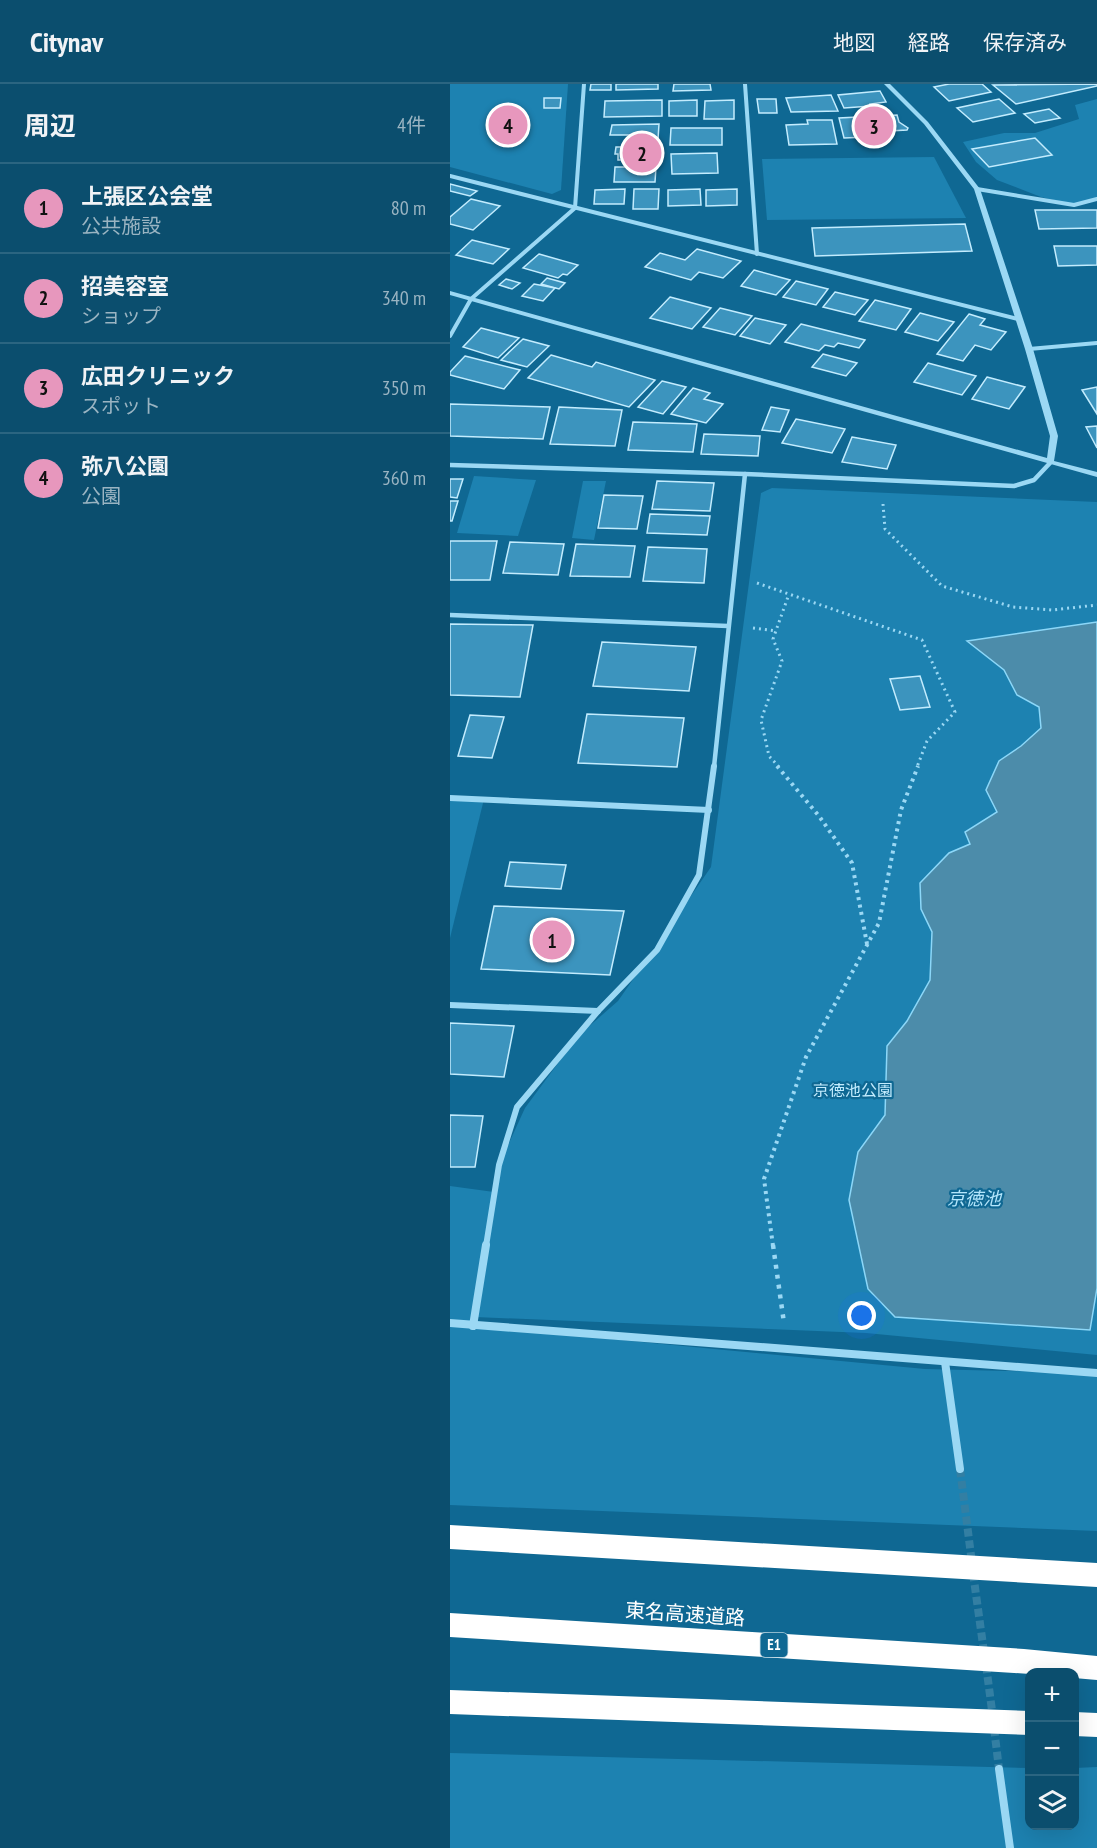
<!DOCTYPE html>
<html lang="ja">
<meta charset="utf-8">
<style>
:root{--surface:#0b4e6e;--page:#195876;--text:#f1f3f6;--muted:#9ab4c2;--line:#2b6581;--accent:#e797bd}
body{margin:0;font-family:"PT Sans Narrow","Noto Sans JP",sans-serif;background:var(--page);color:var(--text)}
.controls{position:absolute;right:18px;bottom:18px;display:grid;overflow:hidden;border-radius:12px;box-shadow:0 6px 24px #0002}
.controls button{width:54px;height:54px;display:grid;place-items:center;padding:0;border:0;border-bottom:2px solid var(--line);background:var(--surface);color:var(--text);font:30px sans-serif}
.you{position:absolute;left:412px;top:1232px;width:21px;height:21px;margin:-15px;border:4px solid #fff;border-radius:50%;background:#1a73e8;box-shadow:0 0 0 9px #1a73e833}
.badge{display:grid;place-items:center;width:39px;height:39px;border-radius:50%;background:var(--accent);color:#111;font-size:20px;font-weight:700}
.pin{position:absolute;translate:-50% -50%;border:3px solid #fff;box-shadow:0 2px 6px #0006}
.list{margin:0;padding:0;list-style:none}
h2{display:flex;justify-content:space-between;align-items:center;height:78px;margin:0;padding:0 24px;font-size:26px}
h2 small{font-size:20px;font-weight:400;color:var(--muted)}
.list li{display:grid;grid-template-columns:39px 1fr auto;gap:18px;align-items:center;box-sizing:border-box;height:90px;padding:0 24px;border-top:2px solid var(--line)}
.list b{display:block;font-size:22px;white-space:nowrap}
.list p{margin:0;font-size:20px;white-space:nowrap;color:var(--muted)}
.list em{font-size:20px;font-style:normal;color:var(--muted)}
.icon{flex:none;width:33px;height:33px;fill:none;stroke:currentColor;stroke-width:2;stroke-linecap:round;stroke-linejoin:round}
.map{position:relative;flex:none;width:647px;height:1764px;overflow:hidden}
header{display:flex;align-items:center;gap:36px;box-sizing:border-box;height:84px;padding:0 30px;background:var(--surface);border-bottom:2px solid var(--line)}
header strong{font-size:28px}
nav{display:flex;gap:33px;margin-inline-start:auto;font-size:21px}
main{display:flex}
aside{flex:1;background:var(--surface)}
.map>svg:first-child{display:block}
.green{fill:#1d82b1}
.water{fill:#4c8caa;stroke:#8cd7f8;stroke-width:1.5}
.building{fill:#3c94be;stroke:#c3ecfe;stroke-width:1.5}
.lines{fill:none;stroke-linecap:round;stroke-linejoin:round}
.minor-tunnel{stroke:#337fa3;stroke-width:8;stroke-dasharray:8 4;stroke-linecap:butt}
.path-far2{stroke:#9bd8f4;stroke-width:3;stroke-dasharray:2 4;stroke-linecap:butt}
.path-far1{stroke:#9bd8f4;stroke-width:4;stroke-dasharray:3 4.5;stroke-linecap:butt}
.path{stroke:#9bd8f4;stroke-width:4.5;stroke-dasharray:4 6;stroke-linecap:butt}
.minor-far3{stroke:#9bd8f4;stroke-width:4}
.minor-far2{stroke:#9bd8f4;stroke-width:4.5}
.minor-far1{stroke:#9bd8f4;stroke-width:6}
.minor{stroke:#9bd8f4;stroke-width:8}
.tertiary{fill:#9bd8f4;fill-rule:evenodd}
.motorway{fill:#fff;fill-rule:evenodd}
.labels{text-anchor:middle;stroke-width:4.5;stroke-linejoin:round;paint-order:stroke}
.shield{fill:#0f6893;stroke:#b7d2df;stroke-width:1.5}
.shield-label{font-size:15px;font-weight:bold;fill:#fff}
.park-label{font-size:16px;fill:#c3ecfe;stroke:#0f6893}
.water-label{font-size:18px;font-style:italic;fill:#b4e6fc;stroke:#0f6893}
.near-street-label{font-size:20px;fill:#fff;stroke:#0f6893}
</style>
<header>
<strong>Citynav</strong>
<nav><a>地図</a><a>経路</a><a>保存済み</a></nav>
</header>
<main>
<aside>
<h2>周辺<small>4件</small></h2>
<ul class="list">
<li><span class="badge">1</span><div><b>上張区公会堂</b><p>公共施設</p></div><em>80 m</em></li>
<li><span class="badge">2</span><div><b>招美容室</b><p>ショップ</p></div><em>340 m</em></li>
<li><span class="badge">3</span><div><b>広田クリニック</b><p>スポット</p></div><em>350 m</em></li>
<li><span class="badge">4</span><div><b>弥八公園</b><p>公園</p></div><em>360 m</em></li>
</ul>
</aside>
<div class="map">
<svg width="647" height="1764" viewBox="0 0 647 1764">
<rect width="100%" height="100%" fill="#0f6893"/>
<g class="green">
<polygon points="0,0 118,0 111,106 102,110 0,83"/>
<polygon points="647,15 647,116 624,121 591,113 547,96 526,78 513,58 554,49 585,49 629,35 625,21"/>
<polygon points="484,73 516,134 317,136 312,75"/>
<polygon points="24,392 86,396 68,452 7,449"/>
<polygon points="133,397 156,397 144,456 122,454"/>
<polygon points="322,404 647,418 647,1271 416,1249 25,1233 24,1242 475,1285 647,1289 647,1447 0,1421 0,1102 44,1108 49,1081 75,1024 128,952 168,917 261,783 311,409"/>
<polygon points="0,714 34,715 0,854"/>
<polygon points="0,1669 579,1684 580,1742 624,1742 625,1684 647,1683 647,1764 0,1764"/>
</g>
<polygon class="water" points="647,538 647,1204 640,1246 445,1233 418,1205 399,1116 408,1068 435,1031 437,962 457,937 480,896 482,848 471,825 470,799 499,769 520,760 515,748 547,728 536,706 549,677 571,662 591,644 589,623 567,611 554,586 517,557"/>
<g class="building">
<polygon points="141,0 161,0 161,6 140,6"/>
<polygon points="166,0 208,0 208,5 166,6"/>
<polygon points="224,0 260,0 261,6 223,7"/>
<polygon points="499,0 532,0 541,8 499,17 484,3"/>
<polygon points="647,0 647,2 566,20 543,1"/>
<polygon points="430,7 436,18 420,20 421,22 394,24 388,11"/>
<polygon points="381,11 388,27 341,28 336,14"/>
<polygon points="94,14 111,14 110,24 94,24"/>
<polygon points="307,15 326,15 327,29 309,29"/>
<polygon points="549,15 565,29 523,38 507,24"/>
<polygon points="212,16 212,32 154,33 155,17"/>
<polygon points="247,16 247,32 219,32 219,17"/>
<polygon points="284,16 284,35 254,35 255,17"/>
<polygon points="599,25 610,34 585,39 574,30"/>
<polygon points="447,31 449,38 458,44 457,46 439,47 441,52 394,54 389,34"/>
<polygon points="357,36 382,36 387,60 339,61 336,41 358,40"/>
<polygon points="209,40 208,55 194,55 194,51 160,51 162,41"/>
<polygon points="221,44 272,44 272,61 220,61"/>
<polygon points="585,54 602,71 539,83 522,65"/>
<polygon points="166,63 208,63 208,66 212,69 212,76 168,76 168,70 165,70"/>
<polygon points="267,69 268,89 222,90 221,70"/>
<polygon points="165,83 206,83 205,98 164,98"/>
<polygon points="0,100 27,107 20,112 0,107"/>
<polygon points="175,105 174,120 144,120 145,106"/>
<polygon points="184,105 209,105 208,125 183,125"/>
<polygon points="250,105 251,121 218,122 218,106"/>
<polygon points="287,105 287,121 256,122 256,106"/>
<polygon points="21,115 50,122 23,146 0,140 0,133"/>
<polygon points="585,126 647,126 647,144 589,145"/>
<polygon points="515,140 522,167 365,172 362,144"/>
<polygon points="22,156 59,165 43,180 6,171"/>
<polygon points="604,162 647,162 647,181 608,182"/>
<polygon points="247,165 291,177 273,194 249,188 241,196 195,183 210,169 235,176"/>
<polygon points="89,170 128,181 117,191 113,190 108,194 73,184"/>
<polygon points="304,186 340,196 326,211 291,202"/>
<polygon points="97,194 115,199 109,205 91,200"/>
<polygon points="56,195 70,199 62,205 49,201"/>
<polygon points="346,197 378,205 366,221 333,213"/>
<polygon points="84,200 105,204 93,217 72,212"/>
<polygon points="385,208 418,216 405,231 373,223"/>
<polygon points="220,213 261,224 242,245 200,234"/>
<polygon points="425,216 461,225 446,246 409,237"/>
<polygon points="270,224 302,232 285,251 253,243"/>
<polygon points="470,229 504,238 488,257 455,248"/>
<polygon points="519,230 535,235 530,241 556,248 541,266 525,261 513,277 487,270"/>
<polygon points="305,234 336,241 320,260 290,252"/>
<polygon points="351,240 415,256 409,264 388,259 384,263 375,261 369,267 335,258"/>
<polygon points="31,244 69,254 48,274 13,263"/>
<polygon points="73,255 99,262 77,283 51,276"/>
<polygon points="373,270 407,279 396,292 362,283"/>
<polygon points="101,271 142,283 146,278 205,296 179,323 78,294"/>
<polygon points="15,272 70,286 54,305 0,291 0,288"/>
<polygon points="478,279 526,292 512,311 464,298"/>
<polygon points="537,293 575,303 559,325 522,315"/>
<polygon points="212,297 236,303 213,330 188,323"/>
<polygon points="647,303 647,330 632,306"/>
<polygon points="243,304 260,309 254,315 273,320 256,339 221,330"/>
<polygon points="0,320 100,323 93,355 0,352"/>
<polygon points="109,323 172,326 165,362 100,360"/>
<polygon points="321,323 339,326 330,348 312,346"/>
<polygon points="346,335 395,345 382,369 332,359"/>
<polygon points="183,338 247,340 243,368 178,366"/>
<polygon points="647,342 647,364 636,343"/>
<polygon points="254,350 310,352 308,372 251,370"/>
<polygon points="402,353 446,361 437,385 392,378"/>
<polygon points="0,395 13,395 7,414 0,413"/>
<polygon points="207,397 264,399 260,427 202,425"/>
<polygon points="154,411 193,412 187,445 148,444"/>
<polygon points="0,417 8,417 2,437 0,437"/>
<polygon points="200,430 260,432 257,451 197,449"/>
<polygon points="0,457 47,457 40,496 0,496"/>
<polygon points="60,458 114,460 108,491 53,489"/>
<polygon points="126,460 185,462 180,493 120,492"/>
<polygon points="198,463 257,465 254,499 193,497"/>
<polygon points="0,540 83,541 70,613 0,611"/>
<polygon points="152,558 246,563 239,607 143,602"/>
<polygon points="470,592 480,623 450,626 440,595"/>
<polygon points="137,630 234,634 227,683 128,679"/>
<polygon points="20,631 54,633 42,674 8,672"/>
<polygon points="60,778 116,781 111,805 55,802"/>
<polygon points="44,822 174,827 160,891 31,885"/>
<polygon points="0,939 64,942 54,993 0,990"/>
<polygon points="0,1031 33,1032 25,1083 0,1083"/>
</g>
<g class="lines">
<g class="minor-tunnel">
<polyline points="510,1385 522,1479"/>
<polyline points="523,1489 534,1568"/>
<polyline points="536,1581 543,1634"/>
<polyline points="544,1644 549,1685"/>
</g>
<g class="path-far2">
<polyline points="433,420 435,445 492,502 563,523 602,526 647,521"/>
<polyline points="307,499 472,556 505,628 477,657 467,683"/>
<polyline points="303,544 326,547"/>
<polyline points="329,683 319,672 311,636 332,577 323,555 339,510"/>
</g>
<g class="path-far1">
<polyline points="327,682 369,732 402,779 417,860"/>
<polyline points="323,1162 314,1095 356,973 429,839 451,726 468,682"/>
</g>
<polyline class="path" points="323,1161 334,1239"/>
<g class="minor-far3">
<polyline points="295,0 307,170"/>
<polyline points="0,92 568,235"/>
<polyline points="527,105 624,121 647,115"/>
<polyline points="0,252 21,215 125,124 134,0"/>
<polyline points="579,265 647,259"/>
</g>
<g class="minor-far2">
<polyline points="0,381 295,390 564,402 584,396 600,379"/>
<polyline points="0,531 278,542"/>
<polyline points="264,683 295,390"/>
</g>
<g class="minor-far1">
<polyline points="0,714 259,726"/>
<polyline points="0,921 148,927"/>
<polyline points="36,1162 49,1081 67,1023 148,927 207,866 249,791 264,682"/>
</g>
<g class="minor">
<polyline points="0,1239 647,1289"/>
<polyline points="23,1242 36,1161"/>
<polyline points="495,1278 510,1385"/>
<polyline points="549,1685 560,1764"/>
</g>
<polygon class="tertiary" points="434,0 440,0 478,38 530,105 583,265 608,352 604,377 647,388 647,393 0,211 0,207 597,374 600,352 575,265 524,105 474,40"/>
<g class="motorway">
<polygon points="0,1441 647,1479 647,1503 0,1465"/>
<polygon points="0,1529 574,1565 647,1572 647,1596 624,1594 624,1588 580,1590 0,1553"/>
<polygon points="0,1606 580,1627 580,1651 0,1630"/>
<polygon points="624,1628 647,1629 647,1653 624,1652"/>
</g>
</g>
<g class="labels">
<rect class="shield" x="310.5" y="1549" width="27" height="24" rx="4.5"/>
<g class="shield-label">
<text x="324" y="1566">E1</text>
</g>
<g class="park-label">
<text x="403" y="1012">京徳池公園</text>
</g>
<g class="water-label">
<text x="524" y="1121">京徳池</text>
</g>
<g class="near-street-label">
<text transform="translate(235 1530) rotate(4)" y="7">東名高速道路</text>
</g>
</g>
</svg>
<div class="controls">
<button>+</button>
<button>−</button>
<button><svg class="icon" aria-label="layers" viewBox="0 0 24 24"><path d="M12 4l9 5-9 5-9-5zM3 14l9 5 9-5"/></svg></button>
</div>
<div class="you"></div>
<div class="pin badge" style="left:102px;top:856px">1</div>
<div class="pin badge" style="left:192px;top:69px">2</div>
<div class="pin badge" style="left:424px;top:42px">3</div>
<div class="pin badge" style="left:58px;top:41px">4</div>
</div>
</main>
